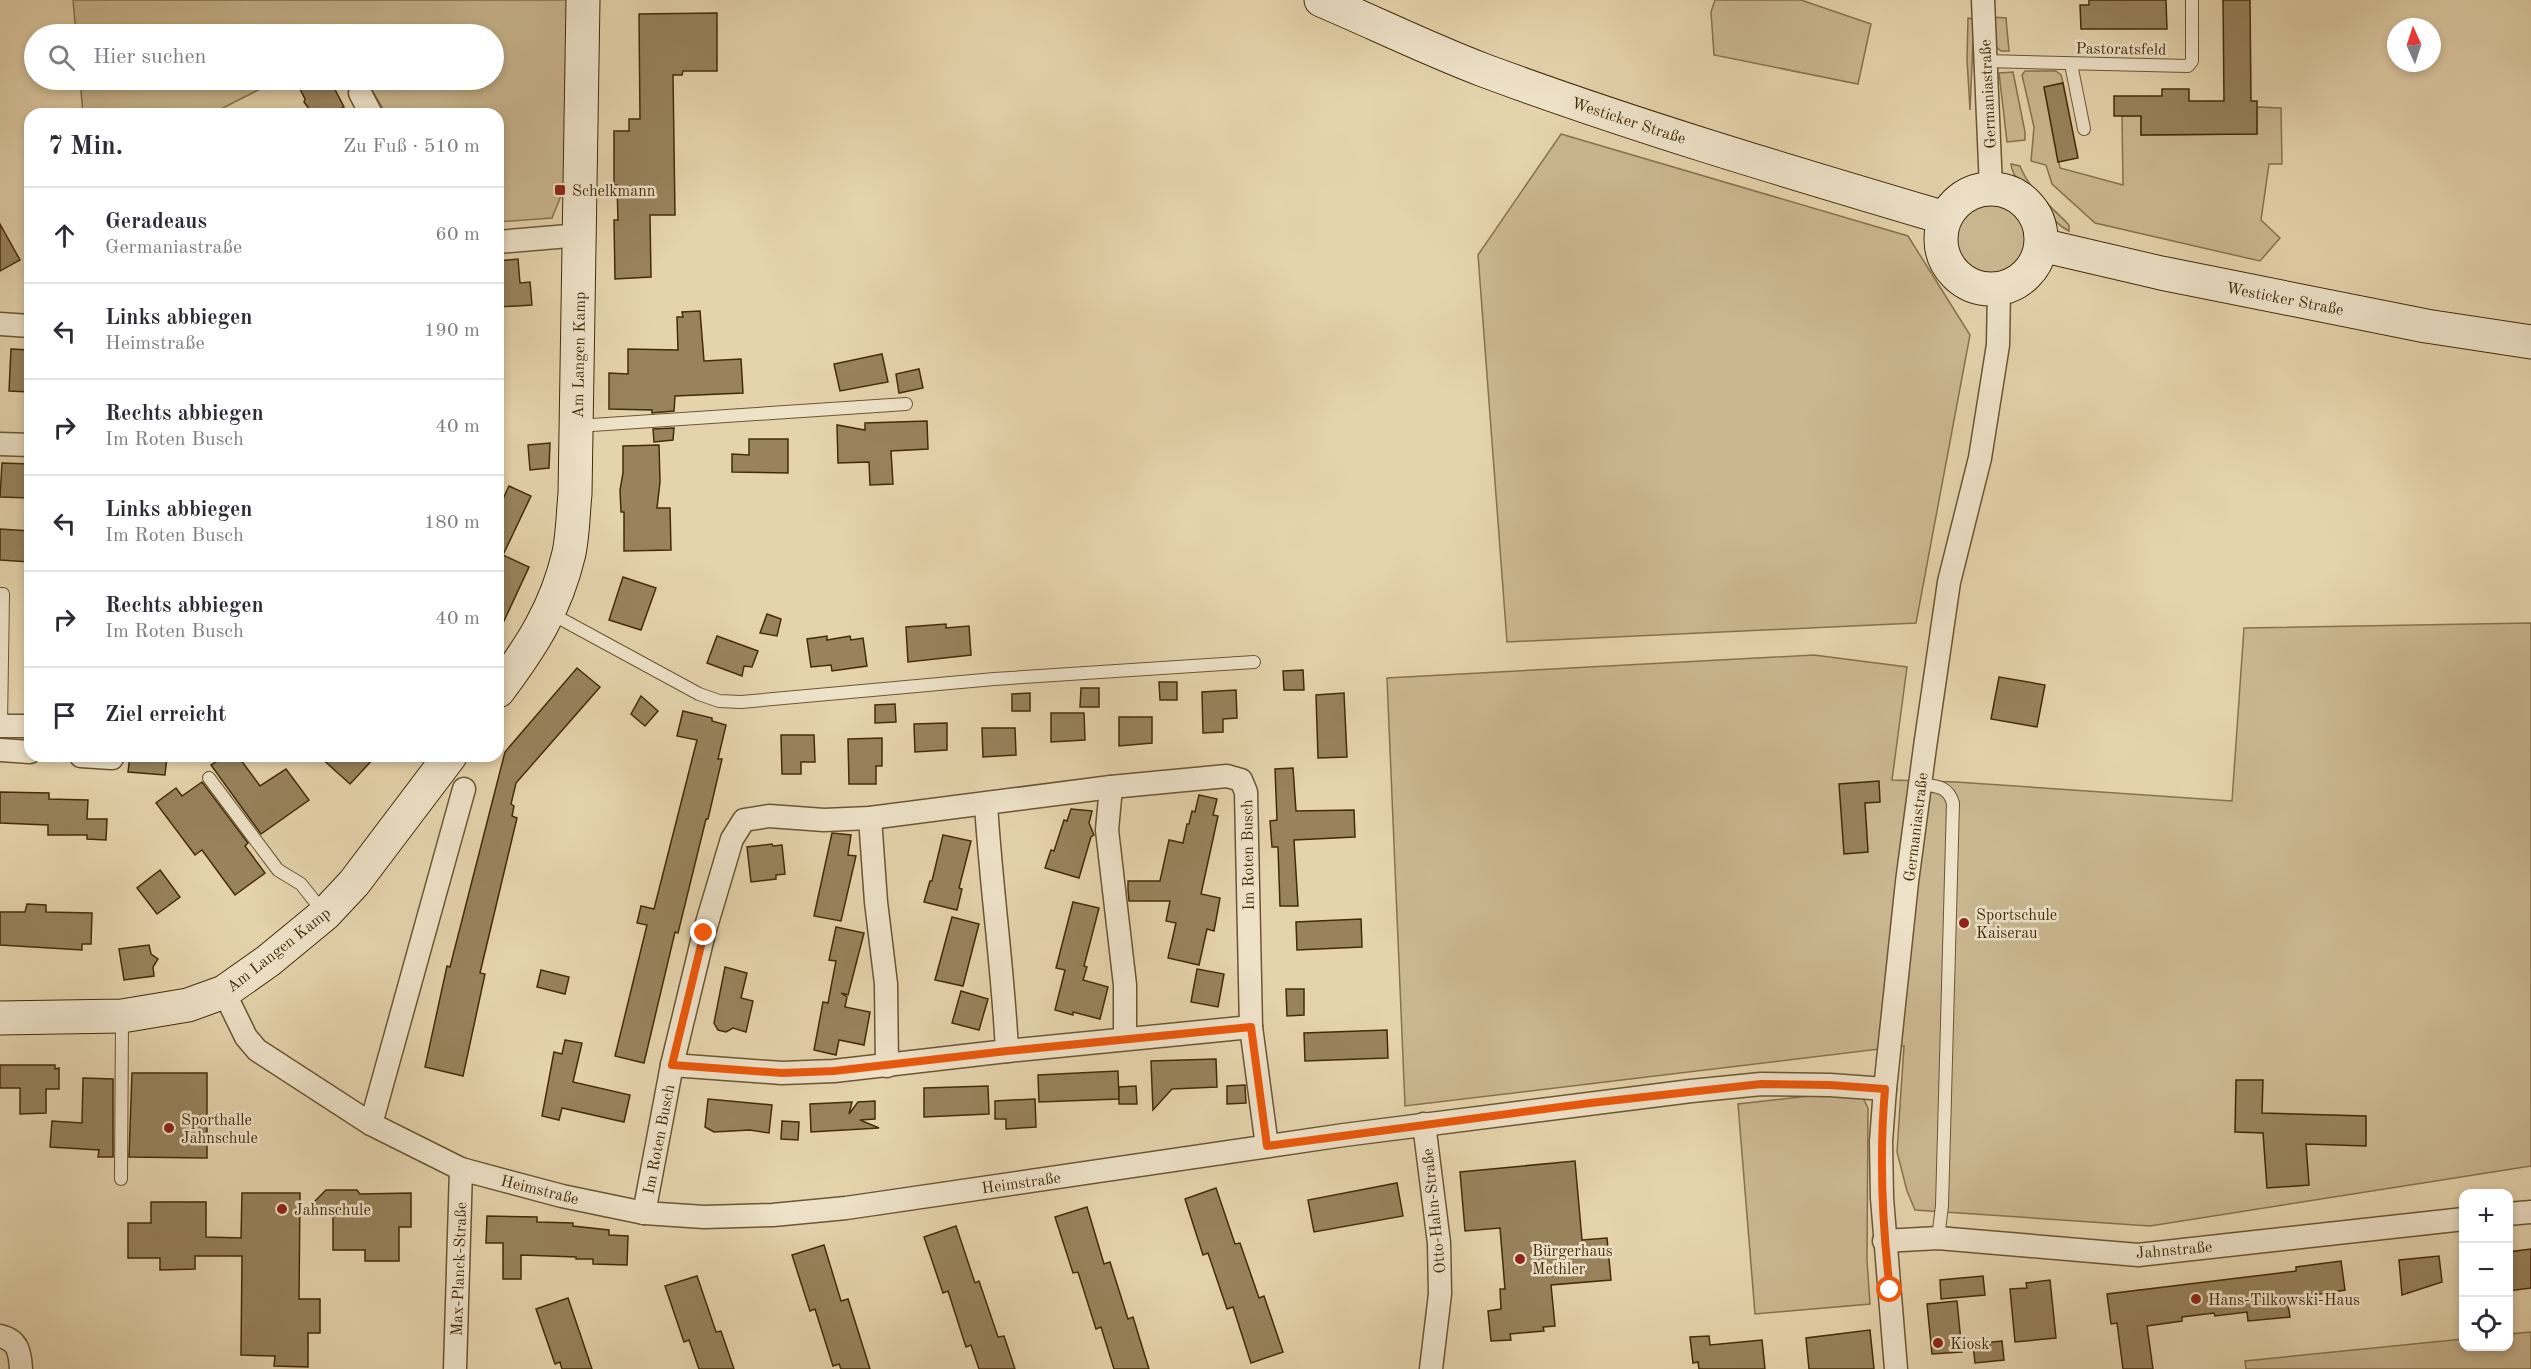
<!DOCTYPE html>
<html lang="de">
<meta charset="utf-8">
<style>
:root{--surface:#fff;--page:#f2f2f3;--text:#2b2b33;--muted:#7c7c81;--line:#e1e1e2}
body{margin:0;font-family:"Old Standard TT",serif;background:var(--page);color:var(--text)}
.controls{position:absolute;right:18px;bottom:18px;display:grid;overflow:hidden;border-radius:12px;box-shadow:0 3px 9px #0003}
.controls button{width:54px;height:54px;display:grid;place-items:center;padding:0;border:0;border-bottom:2px solid var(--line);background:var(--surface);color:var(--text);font:30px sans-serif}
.compass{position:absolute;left:2387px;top:18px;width:54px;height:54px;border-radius:50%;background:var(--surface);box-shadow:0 3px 9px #0003;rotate:357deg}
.stop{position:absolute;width:18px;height:18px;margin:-14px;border:4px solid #ea580c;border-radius:50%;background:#fff}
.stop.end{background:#ea580c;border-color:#fff;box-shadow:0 2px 6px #0008}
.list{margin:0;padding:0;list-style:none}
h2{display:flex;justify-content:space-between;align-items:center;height:78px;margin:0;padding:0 24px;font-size:26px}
h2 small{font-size:20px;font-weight:400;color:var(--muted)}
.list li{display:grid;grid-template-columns:39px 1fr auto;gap:18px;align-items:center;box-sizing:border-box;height:96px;padding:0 24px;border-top:2px solid var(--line)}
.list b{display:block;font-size:22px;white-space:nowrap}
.list p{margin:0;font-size:20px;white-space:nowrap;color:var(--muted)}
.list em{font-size:20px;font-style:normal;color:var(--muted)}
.icon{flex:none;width:33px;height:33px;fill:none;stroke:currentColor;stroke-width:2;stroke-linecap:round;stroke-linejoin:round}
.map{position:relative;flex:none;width:2531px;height:1369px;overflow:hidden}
.search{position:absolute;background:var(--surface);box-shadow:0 3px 9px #0003;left:24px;top:24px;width:480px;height:66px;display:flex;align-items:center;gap:15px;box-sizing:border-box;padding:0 21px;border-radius:33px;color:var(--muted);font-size:22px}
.panel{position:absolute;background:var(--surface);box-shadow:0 3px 9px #0003;left:24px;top:108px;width:480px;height:654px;border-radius:18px}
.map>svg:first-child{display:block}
.green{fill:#cab790;stroke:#87724c;stroke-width:1.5}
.building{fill:#98835d;stroke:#442c08;stroke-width:1.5}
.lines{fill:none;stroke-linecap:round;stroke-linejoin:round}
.lane-casing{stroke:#6c5631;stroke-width:14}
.street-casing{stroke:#6c5631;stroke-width:25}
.secondary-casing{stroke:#442c08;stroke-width:35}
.lane{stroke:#eee2c9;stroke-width:12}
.street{stroke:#eee2c9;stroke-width:22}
.secondary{stroke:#eee2c9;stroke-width:33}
.route{stroke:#ea580c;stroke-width:8}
.poi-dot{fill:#8f2418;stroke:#eee2c9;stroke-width:2}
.labels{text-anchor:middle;stroke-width:5;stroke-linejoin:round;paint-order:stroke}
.street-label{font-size:16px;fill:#442c08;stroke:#eee2c9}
.poi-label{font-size:16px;fill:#442c08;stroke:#eee2c9;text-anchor:start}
</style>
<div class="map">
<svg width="2531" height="1369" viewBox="0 0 2531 1369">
<rect width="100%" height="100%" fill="#e5d3ac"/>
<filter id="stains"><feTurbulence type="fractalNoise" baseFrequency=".00333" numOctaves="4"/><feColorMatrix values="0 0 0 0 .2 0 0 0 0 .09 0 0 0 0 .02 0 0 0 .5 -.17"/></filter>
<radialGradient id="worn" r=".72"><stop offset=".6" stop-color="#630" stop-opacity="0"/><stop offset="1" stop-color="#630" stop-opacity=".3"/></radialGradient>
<g class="green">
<polygon points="73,0 570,0 566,183 552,218 498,222 498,114 386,114 366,80 494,80 494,34 76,34"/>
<polygon points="1715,0 1801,0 1871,24 1858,84 1714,55 1711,12"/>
<polygon points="1991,17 2006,18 2009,51 2001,51 1993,44"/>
<polygon points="1968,18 1974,19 1970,110 1967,59"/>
<polygon points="2025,71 2056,71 2061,75 2063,83 2044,87 2060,168 2123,185 2122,116 2135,116 2136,108 2141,108 2141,135 2257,134 2257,107 2281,108 2282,164 2269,164 2261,220 2280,238 2260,261 2095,223 2052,184 2046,165 2031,161 2034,127 2022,75"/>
<polygon points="2013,72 2025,132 2025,140 2007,142 1999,73"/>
<polygon points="80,80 278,80 211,114 83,114"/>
<polygon points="1561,134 1908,236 1970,335 1916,623 1507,642 1478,255"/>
<path d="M 2011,164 L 2020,166 C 2029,190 2052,207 2069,225 L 2069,231 C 2052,223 2049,209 2036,197 C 2026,186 2013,180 2011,164 Z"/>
<circle cx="1992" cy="240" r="40"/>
<polygon points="2531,623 2531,1166 2150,1226 1915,1210 1907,1191 1897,1152 1904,1046 1405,1106 1387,678 1814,655 1907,667 1892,780 1956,782 2232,801 2244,628"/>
<polygon points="1846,1092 1863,1098 1868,1108 1867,1260 1870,1304 1755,1314 1738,1104"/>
<polygon points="2531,1332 2531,1369 2246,1369 2245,1361 2463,1339 2464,1346 2508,1346 2509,1334"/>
</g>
<g class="building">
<polygon points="2089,0 2166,0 2167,29 2081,29 2080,5 2089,5"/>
<polygon points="2223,0 2250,0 2251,101 2257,101 2257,134 2141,135 2141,116 2114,116 2114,96 2162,96 2162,89 2189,89 2189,101 2224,101"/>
<polygon points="717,13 717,71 683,71 682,75 673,75 675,215 650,215 651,277 615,279 614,220 618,220 617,185 614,185 614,131 629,131 629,119 640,119 639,14"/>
<polygon points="314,80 330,80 344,107 330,114 313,114 304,102 305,99 299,87"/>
<polygon points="2063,83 2078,158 2058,162 2044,87"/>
<polygon points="0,224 20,260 0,271"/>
<polygon points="518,259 520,283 530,282 532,305 498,307 498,261"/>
<polygon points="700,311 704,361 741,359 743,393 675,396 674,411 652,413 652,410 609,409 609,373 628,374 628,349 678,350 677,317 683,317 682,312"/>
<polygon points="11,349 30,350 30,392 9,391"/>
<polygon points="882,354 888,382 840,391 834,364"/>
<polygon points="919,369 923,388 899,393 896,374"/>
<polygon points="927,421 928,449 891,451 893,484 870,485 869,462 838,463 837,425 865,430 865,423"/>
<polygon points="674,428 673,440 654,442 653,429"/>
<polygon points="749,439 788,439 788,473 732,472 732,454 749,455"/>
<polygon points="550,443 549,468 530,470 528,445"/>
<polygon points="659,445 660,482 657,508 670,508 671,550 624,551 624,512 621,512 620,490 623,473 623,446"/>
<polygon points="2,463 30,464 30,498 0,497"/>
<polygon points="509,486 531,496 503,555 529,567 498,634 498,497 503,499"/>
<polygon points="0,529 30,531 30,562 0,560"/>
<polygon points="623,577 656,588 641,630 609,620"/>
<polygon points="767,614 781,619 777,636 760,633"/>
<polygon points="946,624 946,628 969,626 971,655 908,662 906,627"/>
<polygon points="717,636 758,651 752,667 744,666 742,676 707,663"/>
<polygon points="827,636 827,640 850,636 851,640 863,638 867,666 832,671 831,665 811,667 807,639"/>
<polygon points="577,668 600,687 516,783 511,804 514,806 512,816 517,818 480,973 485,974 463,1076 425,1067 447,966 450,967 505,752"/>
<polygon points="1303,670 1304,690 1284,690 1283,671"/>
<polygon points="1999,677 2045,685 2037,727 1991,719"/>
<polygon points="1159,682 1177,682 1177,700 1160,700"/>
<polygon points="1081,688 1099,688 1099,707 1080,707"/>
<polygon points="1236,690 1237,718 1223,719 1223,732 1203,733 1202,692"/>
<polygon points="1030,693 1030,711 1012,711 1012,694"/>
<polygon points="1344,693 1347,757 1318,758 1316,695"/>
<polygon points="641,696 658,711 645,726 631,714"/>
<polygon points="895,704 896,722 875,723 875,705"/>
<polygon points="683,711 712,718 712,721 726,725 718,759 722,759 708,819 706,819 678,933 675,932 644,1063 615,1056 647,925 637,923 641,906 654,909 697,740 677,736"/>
<polygon points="1051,713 1084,713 1085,740 1051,742"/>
<polygon points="1119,717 1152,717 1152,743 1119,746"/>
<polygon points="947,723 947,750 915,752 914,724"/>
<polygon points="982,728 1015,728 1016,755 983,757"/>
<polygon points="781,735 814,735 815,762 801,762 801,774 782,774"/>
<polygon points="882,738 882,766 876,766 876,784 849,784 848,739"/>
<polygon points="130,756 167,756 165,775 128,772"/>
<polygon points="225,756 238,756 260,786 286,769 309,800 261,834 211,765"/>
<polygon points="319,756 376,756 350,784"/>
<polygon points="1293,768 1296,811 1354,810 1355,837 1294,840 1298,906 1280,906 1278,847 1272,847 1270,821 1277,820 1275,769"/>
<polygon points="1879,781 1880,802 1865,803 1868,852 1844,854 1839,784"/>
<polygon points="202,782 248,843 245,846 265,873 235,895 202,850 195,855 156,803 176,788 182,796"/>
<polygon points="0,792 49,793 49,799 88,800 87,819 107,819 106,840 87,839 87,835 48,835 48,825 0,823"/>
<polygon points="1199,795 1217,799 1213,815 1218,816 1201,894 1220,898 1214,931 1207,929 1199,965 1168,958 1176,923 1166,921 1170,901 1129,901 1128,890 1128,881 1160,881 1169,840 1183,843 1187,824 1189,824 1192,811 1195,812"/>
<polygon points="1071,809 1092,811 1089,823 1094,835 1091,837 1079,878 1045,868 1051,850 1054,851 1064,820 1067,821"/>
<polygon points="832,833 851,835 848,855 856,856 841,921 814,916"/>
<polygon points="943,835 971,841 959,888 962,889 957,910 924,902 930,881 932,881"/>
<polygon points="772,844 773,846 782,845 785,874 776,875 776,879 751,882 747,847"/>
<polygon points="160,870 180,897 157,914 137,888"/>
<polygon points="1073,902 1099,908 1084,966 1087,967 1083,980 1108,987 1100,1019 1073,1012 1073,1015 1055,1010 1065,970 1056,968"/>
<polygon points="27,904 46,905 46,912 92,913 91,944 82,944 82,950 0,945 0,912 25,912"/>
<polygon points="952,917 979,924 963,986 935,980"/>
<polygon points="1361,919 1362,947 1297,950 1296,922"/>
<polygon points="836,927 864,933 848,995 841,993 847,997 845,1007 870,1012 864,1045 839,1040 836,1055 814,1050 823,1002 828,1003 836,961 829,960"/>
<polygon points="149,945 151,954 158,959 153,967 154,976 124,980 119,949"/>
<polygon points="725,967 747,973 741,998 753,1001 746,1032 733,1028 726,1032 718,1030 714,1023"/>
<polygon points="1197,969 1224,974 1218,1007 1191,1002"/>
<polygon points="541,970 569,977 565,994 537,987"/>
<polygon points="1286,989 1304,989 1304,1015 1287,1016"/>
<polygon points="961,991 988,999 979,1030 952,1023"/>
<polygon points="1387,1030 1388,1058 1305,1061 1304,1033"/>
<polygon points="565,1040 582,1043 573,1082 630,1095 624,1122 562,1108 559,1120 542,1116 554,1052 562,1054"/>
<polygon points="1216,1059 1217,1087 1172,1089 1153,1110 1151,1061"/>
<polygon points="0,1065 55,1065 55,1069 59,1068 59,1089 46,1089 46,1113 20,1114 20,1088 0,1088"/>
<polygon points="1118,1071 1119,1099 1039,1102 1038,1075"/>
<polygon points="132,1073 207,1073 207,1158 129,1157"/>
<polygon points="83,1078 113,1079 113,1157 98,1157 99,1150 50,1147 52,1121 82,1123"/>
<polygon points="2236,1080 2263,1080 2262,1113 2366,1116 2366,1146 2306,1144 2309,1185 2267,1188 2263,1133 2235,1132"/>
<polygon points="1245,1085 1246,1103 1227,1104 1227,1086"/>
<polygon points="988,1086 989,1114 924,1117 924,1088"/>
<polygon points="1136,1086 1137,1104 1119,1104 1119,1087"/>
<polygon points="708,1099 772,1105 769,1133 750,1130 714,1132 705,1127"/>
<polygon points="1035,1099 1036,1127 1006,1129 1006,1119 995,1119 995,1101"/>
<polygon points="875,1101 875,1119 860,1120 879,1128 811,1132 810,1104 852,1102 849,1114 858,1102"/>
<polygon points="782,1121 799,1122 798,1140 781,1139"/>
<polygon points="1575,1161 1582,1240 1607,1238 1611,1280 1551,1285 1555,1326 1543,1327 1544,1331 1510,1334 1511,1340 1491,1341 1488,1311 1501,1309 1500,1289 1505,1289 1500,1228 1465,1231 1460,1172"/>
<polygon points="1397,1183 1403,1216 1314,1232 1308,1200"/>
<polygon points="1216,1188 1235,1244 1240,1243 1259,1298 1264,1296 1283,1352 1251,1363 1233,1307 1227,1309 1208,1253 1203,1255 1185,1199"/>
<polygon points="326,1190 357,1190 360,1194 411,1193 411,1227 399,1227 399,1261 365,1261 365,1250 333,1250 333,1214 302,1214"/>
<polygon points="242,1193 300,1193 299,1299 320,1299 320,1333 308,1333 308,1367 274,1366 275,1356 241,1355 242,1256 195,1256 195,1269 160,1270 160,1258 128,1258 128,1223 151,1223 151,1202 206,1202 206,1237 241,1238"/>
<polygon points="1087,1207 1104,1264 1110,1262 1128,1319 1133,1317 1149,1369 1114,1369 1101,1327 1096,1329 1078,1272 1073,1273 1055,1217"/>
<polygon points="487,1216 537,1217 537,1222 573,1223 573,1226 609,1230 609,1235 628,1236 627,1265 593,1264 593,1259 576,1259 576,1257 521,1255 521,1279 503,1279 503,1243 486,1243"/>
<polygon points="956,1226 975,1283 979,1281 998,1337 1004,1336 1015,1369 979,1369 971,1345 966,1347 948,1291 943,1293 924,1237"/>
<polygon points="824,1245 841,1301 848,1299 870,1369 841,1369 839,1364 833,1366 815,1309 810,1311 792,1255"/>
<polygon points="2531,1249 2531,1288 2508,1291 2508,1252"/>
<polygon points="2439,1256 2442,1282 2402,1295 2399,1260"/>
<polygon points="2341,1261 2345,1290 2287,1299 2290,1317 2248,1321 2247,1312 2215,1316 2214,1313 2182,1317 2182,1321 2147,1326 2153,1369 2123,1369 2117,1323 2111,1324 2107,1294 2296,1271 2296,1267"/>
<polygon points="697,1276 716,1332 721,1331 734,1369 699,1369 689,1340 684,1342 665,1286"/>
<polygon points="1983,1276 1985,1295 1941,1299 1940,1280"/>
<polygon points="2050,1280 2056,1338 2015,1342 2010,1289 2027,1288 2026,1283"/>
<polygon points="568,1298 592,1369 562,1369 560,1362 555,1364 536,1309"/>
<polygon points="1957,1301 1962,1352 1932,1354 1927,1304"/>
<polygon points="1870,1330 1874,1369 1809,1369 1806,1338"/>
<polygon points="1709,1336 1710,1345 1762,1340 1765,1369 1699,1369 1698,1362 1693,1363 1690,1337"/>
<polygon points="2002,1341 2004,1360 1975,1363 1973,1344"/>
</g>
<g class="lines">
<defs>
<g id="lane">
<polyline points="1985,61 2188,66 2192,61 2192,0"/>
<polyline points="2071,64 2084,129"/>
<polyline points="577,426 906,404"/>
<polyline points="0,594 3,594 1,725"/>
<polyline points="550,613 699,694 719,701 741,702 994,679 1254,662"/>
<polyline points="209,778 278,870 301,884 324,913"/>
<path d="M 1920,784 C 1936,786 1948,786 1953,803 L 1942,1206 L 1938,1238"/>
<polyline points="121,1179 122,1017"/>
</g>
<g id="street">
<polyline points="1983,0 1991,188"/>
<polyline points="360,93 371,114"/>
<polyline points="498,242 580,235"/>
<polyline points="0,324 30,326"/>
<polyline points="0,444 30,445"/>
<polyline points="0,726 30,726"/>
<polyline points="0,750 30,752"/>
<polyline points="81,756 112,758 113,756"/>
<polyline points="1111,787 1107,830 1125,985 1125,1038"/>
<path d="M 986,804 C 991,887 1003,968 1007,1051"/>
<polyline points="870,818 876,902 886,984 887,1066"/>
<polyline points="224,992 246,1037 257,1050 371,1124 461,1169 562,1196 644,1213 704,1217 773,1215 846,1208 1344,1135 1691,1091 1761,1084 1830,1085 1885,1089"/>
<polyline points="672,1065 782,1073 834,1071 1007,1051 1251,1027"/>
<polyline points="371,1124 464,789"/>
<polyline points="1424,1124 1439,1243 1440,1294 1431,1369"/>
<polyline points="644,1213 672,1065 704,933 732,839 744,820 769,816 824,820 870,818 1111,787 1227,776 1241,780 1246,792 1251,1027 1267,1146"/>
<polyline points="2508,1214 2531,1212"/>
<polyline points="1884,1241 1938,1238 2138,1255 2464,1219"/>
<path d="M 0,1336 C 18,1340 20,1352 21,1369"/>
<polyline points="455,1369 461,1169"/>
<polyline points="1896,1369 1882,1198 1881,1141 1885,1089 1907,882 1925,747 1949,582 1980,458 1998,345 1999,289"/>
</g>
<g id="secondary">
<path d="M 1321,0 C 1375,23 1428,49 1483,70 C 1634,126 1790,172 1945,218"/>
<circle cx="1991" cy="239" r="50"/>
<polyline points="2041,245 2161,273 2426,326 2531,342"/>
<path d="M 498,691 C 531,647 556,609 569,553 C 573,534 573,513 575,494 L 583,0"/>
<polyline points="0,1018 122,1016 188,1005 224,992 268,961 325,914 354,883 450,756"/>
</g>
</defs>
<use href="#lane" class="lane-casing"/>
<use href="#street" class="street-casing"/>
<use href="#secondary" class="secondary-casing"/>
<use href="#lane" class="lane"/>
<use href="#street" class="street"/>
<use href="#secondary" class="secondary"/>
</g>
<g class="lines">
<path class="route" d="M 704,933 L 672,1065 L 782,1073 L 834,1071 L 1007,1051 L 1251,1027 L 1267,1146 L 1590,1103 L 1761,1084 L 1830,1085 L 1885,1089 C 1879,1157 1882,1223 1890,1290"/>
</g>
<g class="poi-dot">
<rect x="554" y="184" width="12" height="12" rx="3"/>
<circle cx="1964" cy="923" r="6"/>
<circle cx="169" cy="1128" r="6"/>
<circle cx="282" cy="1209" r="6"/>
<circle cx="1520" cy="1259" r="6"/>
<circle cx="2196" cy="1299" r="6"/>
<circle cx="1938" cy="1343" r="6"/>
</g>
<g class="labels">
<g class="street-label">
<text transform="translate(2121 48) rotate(1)" y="6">Pastoratsfeld</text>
<text transform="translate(1987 94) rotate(-93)" y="6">Germaniastraße</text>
<text transform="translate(1629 120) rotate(18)" y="6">Westicker Straße</text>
<text transform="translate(2285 298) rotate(11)" y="6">Westicker Straße</text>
<text transform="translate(578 355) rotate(-89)" y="6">Am Langen Kamp</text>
<text transform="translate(1915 827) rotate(-83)" y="6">Germaniastraße</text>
<text transform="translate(1247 855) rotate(-91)" y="6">Im Roten Busch</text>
<text transform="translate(278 949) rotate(-38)" y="6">Am Langen Kamp</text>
<text transform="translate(658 1139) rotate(-79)" y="6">Im Roten Busch</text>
<text transform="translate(1021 1182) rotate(-8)" y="6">Heimstraße</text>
<text transform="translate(540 1189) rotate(14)" y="6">Heimstraße</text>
<text transform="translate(1433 1211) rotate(-96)" y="6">Otto-Hahn-Straße</text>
<text transform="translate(2174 1249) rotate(-5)" y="6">Jahnstraße</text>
<text transform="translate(458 1269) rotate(-88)" y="6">Max-Planck-Straße</text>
</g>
<g class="poi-label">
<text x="572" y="196">Schelkmann</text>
<text x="1976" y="920">Sportschule<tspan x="1976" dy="18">Kaiserau</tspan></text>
<text x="181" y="1125">Sporthalle<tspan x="181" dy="18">Jahnschule</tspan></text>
<text x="294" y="1215">Jahnschule</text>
<text x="1532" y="1256">Bürgerhaus<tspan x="1532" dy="18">Methler</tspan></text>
<text x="2208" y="1305">Hans-Tilkowski-Haus</text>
<text x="1950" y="1349">Kiosk</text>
</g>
</g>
<rect width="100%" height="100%" filter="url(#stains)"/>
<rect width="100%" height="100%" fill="url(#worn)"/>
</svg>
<div class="controls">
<button>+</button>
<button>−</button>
<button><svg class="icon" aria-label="locate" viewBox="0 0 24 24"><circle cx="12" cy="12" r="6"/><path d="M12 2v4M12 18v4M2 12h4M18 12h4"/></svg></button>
</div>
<svg class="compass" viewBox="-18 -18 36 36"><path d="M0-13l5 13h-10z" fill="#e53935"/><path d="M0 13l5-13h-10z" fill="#7c7c81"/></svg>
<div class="stop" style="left:1890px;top:1290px"></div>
<div class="stop end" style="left:704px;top:933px"></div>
<div class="search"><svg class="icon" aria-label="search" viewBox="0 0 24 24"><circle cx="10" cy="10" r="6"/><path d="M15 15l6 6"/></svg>Hier suchen</div>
<section class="panel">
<h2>7 Min.<small>Zu Fuß · 510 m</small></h2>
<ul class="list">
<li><svg class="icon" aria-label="ahead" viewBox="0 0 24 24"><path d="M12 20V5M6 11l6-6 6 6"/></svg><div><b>Geradeaus</b><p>Germaniastraße</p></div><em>60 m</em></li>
<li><svg class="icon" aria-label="left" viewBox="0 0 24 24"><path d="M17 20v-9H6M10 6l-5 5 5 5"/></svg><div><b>Links abbiegen</b><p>Heimstraße</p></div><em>190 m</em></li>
<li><svg class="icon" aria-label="right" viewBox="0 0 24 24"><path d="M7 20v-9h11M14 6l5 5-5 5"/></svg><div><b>Rechts abbiegen</b><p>Im Roten Busch</p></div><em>40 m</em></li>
<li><svg class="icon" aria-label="left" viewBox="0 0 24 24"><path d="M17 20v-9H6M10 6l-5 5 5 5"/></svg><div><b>Links abbiegen</b><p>Im Roten Busch</p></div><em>180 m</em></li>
<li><svg class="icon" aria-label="right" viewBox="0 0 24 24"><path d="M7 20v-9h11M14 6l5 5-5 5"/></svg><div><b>Rechts abbiegen</b><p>Im Roten Busch</p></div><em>40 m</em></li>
<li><svg class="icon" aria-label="arrive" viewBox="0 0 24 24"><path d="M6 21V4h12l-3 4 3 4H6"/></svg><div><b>Ziel erreicht</b></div></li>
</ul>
</section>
</div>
